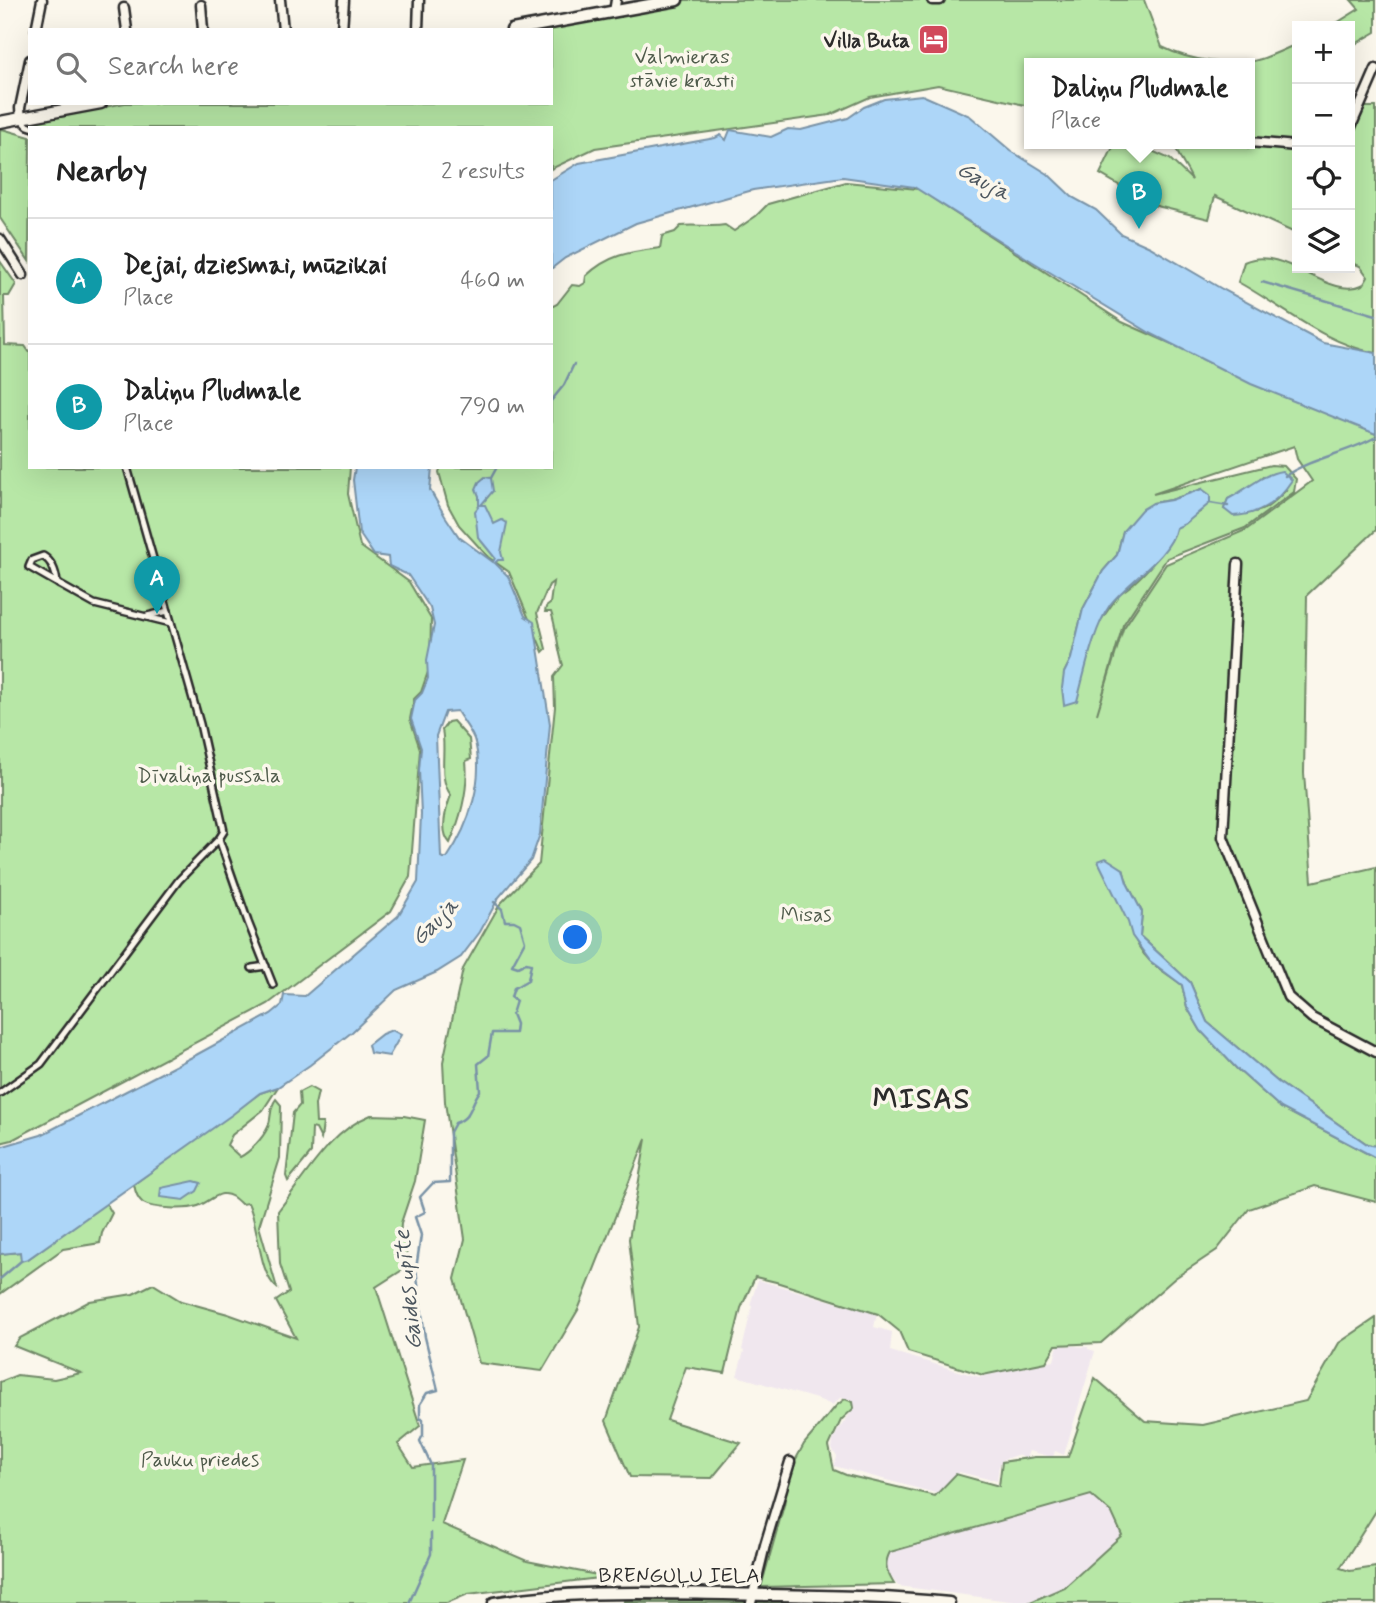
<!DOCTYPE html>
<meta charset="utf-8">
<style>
:root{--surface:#fff;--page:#f6f6f6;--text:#222;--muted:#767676;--line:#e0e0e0;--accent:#d1495b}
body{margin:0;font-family:Mynerve,sans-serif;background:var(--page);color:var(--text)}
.controls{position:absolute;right:21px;top:21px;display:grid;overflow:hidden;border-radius:0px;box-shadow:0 7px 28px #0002}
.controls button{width:63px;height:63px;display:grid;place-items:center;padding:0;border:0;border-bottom:2px solid var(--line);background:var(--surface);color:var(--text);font:35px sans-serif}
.you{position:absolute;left:576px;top:938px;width:24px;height:24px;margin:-18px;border:5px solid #fff;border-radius:50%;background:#1a73e8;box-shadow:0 0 0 10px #1a73e833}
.badge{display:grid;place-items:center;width:46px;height:46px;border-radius:50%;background:var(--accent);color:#fff;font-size:23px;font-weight:700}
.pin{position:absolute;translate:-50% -58px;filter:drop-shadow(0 2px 4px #0008)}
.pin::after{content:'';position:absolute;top:37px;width:24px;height:21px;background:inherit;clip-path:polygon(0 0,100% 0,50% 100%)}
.popup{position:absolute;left:1024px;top:58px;width:231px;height:91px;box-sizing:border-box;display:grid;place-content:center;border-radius:0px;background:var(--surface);filter:drop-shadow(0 2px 5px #0005);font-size:23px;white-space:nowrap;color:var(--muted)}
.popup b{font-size:26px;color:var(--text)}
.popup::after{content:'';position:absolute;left:50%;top:100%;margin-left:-14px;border:14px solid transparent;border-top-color:var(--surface)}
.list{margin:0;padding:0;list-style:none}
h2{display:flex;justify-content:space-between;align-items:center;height:91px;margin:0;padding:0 28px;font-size:30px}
h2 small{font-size:23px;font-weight:400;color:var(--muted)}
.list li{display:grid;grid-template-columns:46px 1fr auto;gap:21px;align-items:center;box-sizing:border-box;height:126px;padding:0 28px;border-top:2px solid var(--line)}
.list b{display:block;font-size:26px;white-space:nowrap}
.list p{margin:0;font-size:23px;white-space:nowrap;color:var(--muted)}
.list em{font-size:23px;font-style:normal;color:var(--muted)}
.icon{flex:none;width:38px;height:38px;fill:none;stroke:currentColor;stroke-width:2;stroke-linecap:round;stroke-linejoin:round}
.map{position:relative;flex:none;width:1376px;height:1603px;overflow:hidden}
.search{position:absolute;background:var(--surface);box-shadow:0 7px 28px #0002;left:28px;top:28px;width:525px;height:77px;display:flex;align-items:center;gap:18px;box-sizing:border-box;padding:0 24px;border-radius:0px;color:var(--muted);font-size:26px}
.panel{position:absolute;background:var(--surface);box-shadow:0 7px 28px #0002;left:28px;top:126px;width:525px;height:343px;border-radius:0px}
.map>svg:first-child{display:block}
.built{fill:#f0e7ee}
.green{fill:#b7e7a6;stroke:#718968;stroke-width:2;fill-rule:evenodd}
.water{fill:#add6f8;stroke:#7992a6;stroke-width:2;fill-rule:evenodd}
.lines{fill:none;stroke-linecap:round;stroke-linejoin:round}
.stream{stroke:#7992a6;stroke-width:2.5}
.pedestrian-casing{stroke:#2b2b2b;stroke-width:10}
.minor-casing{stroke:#2b2b2b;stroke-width:13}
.tertiary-casing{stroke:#2b2b2b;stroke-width:15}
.pedestrian{stroke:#fbf7ec;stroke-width:5}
.minor{stroke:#fbf7ec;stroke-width:8}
.tertiary{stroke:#fbf7ec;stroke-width:10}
.labels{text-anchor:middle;stroke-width:7;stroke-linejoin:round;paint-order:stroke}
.poi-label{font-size:21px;font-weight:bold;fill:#2b2b2b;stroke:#fbf7ec;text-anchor:end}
.park-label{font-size:21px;fill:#4e5a4a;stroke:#fbf7ec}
.street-label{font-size:21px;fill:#2b2b2b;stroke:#fbf7ec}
.water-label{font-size:23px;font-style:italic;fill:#4c565e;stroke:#fbf7ec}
.district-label{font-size:28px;font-weight:bold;letter-spacing:2px;fill:#2b2b2b;stroke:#fbf7ec}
</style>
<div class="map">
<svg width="1376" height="1603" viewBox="0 0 1376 1603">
<rect width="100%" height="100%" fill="#fbf7ec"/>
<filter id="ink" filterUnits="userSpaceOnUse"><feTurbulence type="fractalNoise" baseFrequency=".0143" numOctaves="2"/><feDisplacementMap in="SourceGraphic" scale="14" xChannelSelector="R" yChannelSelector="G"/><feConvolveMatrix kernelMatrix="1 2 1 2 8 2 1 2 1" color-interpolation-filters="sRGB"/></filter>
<g filter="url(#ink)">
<g class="built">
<polygon points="758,1280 877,1314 874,1327 892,1332 890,1351 979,1377 1054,1361 1058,1345 1088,1347 1088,1349 1095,1351 1064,1455 1055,1451 1053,1457 1029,1451 1026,1458 1016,1455 1003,1460 999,1466 997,1481 959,1472 954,1488 935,1493 834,1466 837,1457 832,1449 833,1441 838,1430 853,1410 851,1399 840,1398 832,1405 820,1400 737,1376 744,1351 742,1350 752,1306 750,1305"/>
<polygon points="1091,1494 1112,1514 1122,1536 1066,1587 1024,1603 898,1586 886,1570 886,1560 890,1551"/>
</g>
<g class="green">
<path d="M 677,0 L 1144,0 L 1162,47 C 1188,60 1232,68 1261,59 C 1273,55 1285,49 1297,44 L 1297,234 L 1215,196 L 1209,219 L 1153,205 L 1100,174 L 1115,143 L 1134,143 L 1170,159 L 1192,180 C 1187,167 1177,158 1175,143 L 1249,143 L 1249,63 L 1029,63 L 1029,106 L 938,85 L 870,97 L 830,115 L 595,148 L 551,169 L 551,128 L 42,128 L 34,125 L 35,121 L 38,120 L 125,103 L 551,103 L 551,30 L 512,30 Z"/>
<polygon points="1351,0 1376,0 1376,32 1350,47 1350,26 1332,26 1359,9"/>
<path d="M 1350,100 L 1362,107 L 1376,107 L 1376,353 C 1325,344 1283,307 1238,282 L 1244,262 C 1285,243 1329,303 1364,284 L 1368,277 L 1360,266 L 1350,262 Z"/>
<polygon points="2,129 30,137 29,261 0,218 0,130"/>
<path d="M 846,182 L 918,189 L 1122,322 L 1376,434 L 1376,530 L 1307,595 L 1304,773 L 1312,882 L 1376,867 L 1376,1146 L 1367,1144 L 1278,1082 L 1207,1022 L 1190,982 L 1140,936 L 1142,912 L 1127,883 L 1123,869 C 1126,902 1125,937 1151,962 C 1160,970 1172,977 1182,985 L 1187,1007 L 1201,1031 L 1237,1069 L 1281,1108 L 1376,1158 L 1376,1202 L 1315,1186 L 1249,1209 L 1217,1250 L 1175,1278 L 1101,1343 L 1056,1345 L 1046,1362 L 983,1375 L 908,1352 L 899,1331 L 878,1314 L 776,1282 L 755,1277 L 741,1308 L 725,1373 L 686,1367 L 667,1420 L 741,1443 L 712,1478 L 630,1477 L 606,1421 L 639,1327 L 629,1239 L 646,1139 L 578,1310 L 542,1371 L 479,1363 L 455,1279 L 465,1239 L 445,1102 L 443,1062 L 463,969 L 500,904 L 539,864 L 555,707 L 554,677 L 563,665 C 557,647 557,629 551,612 L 545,612 L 546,607 L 550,604 L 553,582 L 549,585 L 537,613 L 546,649 L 543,652 L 509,572 L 488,557 L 459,525 L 448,505 L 439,472 L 441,467 L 551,467 L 551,307 L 557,304 L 572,285 L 580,286 L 585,283 L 586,276 C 609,254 630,252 660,248 L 662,236 L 675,232 L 681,226 C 697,224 710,228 725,225 L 734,231 L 756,216 L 768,204 ZM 1294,446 L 1297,459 L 1312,481 L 1246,530 L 1166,564 L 1123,629 L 1097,714 L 1123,625 L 1167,558 L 1245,528 L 1294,492 L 1296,479 L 1284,466 L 1271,465 L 1153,494 ZM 1263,477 L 1286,490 C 1279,497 1272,505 1264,509 C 1255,514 1232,514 1224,509 L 1228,499 L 1247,490 ZM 1202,489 L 1200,512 L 1176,528 C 1173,545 1135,585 1120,593 L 1064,673 L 1071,659 L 1083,609 L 1103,571 L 1117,555 L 1123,531 L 1153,503 L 1171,500 Z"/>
<polygon points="0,261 16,284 9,296 4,296 5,345 25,346 30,353 30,467 350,467 348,494 360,546 409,582 431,619 430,666 421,692 414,699 410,719 420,749 410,877 391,911 268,1004 12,1140 0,1143"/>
<path d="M 453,721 L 469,739 L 471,759 L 466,761 C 469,790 461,817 450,843 C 439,831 446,809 451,795 C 437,778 447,751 442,730 L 448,722 Z"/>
<path d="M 278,1087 L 263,1110 L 232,1135 L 227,1145 L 240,1157 C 250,1152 263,1138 268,1127 C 272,1117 269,1108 276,1099 L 281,1105 L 280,1158 L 259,1226 L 277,1288 C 258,1273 259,1224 248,1203 L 241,1204 C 236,1199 230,1193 222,1194 C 215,1195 206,1203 198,1206 C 187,1210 153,1209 143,1203 C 137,1198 135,1191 134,1184 L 260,1093 Z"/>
<polygon points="309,1087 318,1092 315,1105 316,1123 323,1123 321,1139 316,1129 312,1128 311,1153 288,1181 286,1176 293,1113 300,1105 299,1092"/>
<path d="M 371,1115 L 404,1116 L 425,1120 L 415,1181 L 401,1223 L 400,1241 L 405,1231 L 407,1267 L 376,1287 L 420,1426 L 398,1444 L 413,1467 L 463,1460 L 442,1524 L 527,1561 L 607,1577 L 468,1594 L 447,1603 L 0,1603 L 0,1382 L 17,1375 L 54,1379 L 81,1373 L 14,1346 L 20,1338 L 90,1301 L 133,1294 L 153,1284 L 181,1301 L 228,1314 L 296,1338 L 276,1301 L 289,1292 L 280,1264 L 278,1211 C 305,1177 330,1131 371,1115 Z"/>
<polygon points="106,1203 112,1213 102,1233 100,1243 63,1249 0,1294 0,1254 20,1252 28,1259"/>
<path d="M 1376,1318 L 1376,1511 L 1340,1568 L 1350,1571 L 1376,1567 L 1376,1603 L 1028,1603 L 1065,1587 L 1122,1535 L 1112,1513 L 1091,1495 L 890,1552 C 883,1565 887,1572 894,1584 L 761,1587 L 784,1505 L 790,1470 L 804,1444 L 836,1406 L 845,1399 L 853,1402 L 854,1408 L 841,1420 L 829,1446 L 834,1470 L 846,1475 L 935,1496 L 956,1474 L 999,1486 L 1002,1462 L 1035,1457 L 1068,1457 L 1095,1378 L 1145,1421 L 1203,1425 L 1306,1401 L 1339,1343 Z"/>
<polygon points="750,1600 814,1603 624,1603 624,1601"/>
</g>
<g class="water">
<polygon points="922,95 970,116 1011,151 1048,174 1072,197 1096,210 1121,234 1150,247 1222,289 1323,343 1376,353 1376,434 1251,384 1150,333 1033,262 914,187 843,177 753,190 636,223 565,258 551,269 551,180 579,163 715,138 721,135 726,140 730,130 771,137 788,129 801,130 848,118 864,107 884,99"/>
<path d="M 355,467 L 432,467 L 430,490 L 445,516 L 459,537 L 493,562 L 495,558 L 478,537 L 475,511 L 479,506 L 479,496 L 476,489 L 479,482 L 485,477 L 491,478 L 493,491 L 481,505 L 485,505 L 494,524 L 502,520 L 507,523 L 501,552 L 503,560 L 498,560 L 495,563 L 508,576 L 525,616 L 534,622 L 550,724 L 540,834 L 531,860 L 499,897 L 480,932 L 461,957 L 437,972 L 396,990 L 352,1032 L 310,1065 L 278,1087 L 260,1093 L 233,1114 L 28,1259 L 21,1261 L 20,1252 L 0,1254 L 0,1147 L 41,1135 L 196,1055 L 271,1014 L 282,1005 L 284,995 L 305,996 L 398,916 L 418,882 L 421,814 L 419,770 L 421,748 L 411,719 L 415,700 L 422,693 L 428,678 L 427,660 L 434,625 L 430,608 L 408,575 L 389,566 L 388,557 L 374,555 L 359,533 L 353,480 ZM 457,711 C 462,720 470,729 474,739 C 486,777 469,826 447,858 L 443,858 L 441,857 L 436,736 L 445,712 Z"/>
<path d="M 1282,471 L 1292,480 C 1278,502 1260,515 1233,516 L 1224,509 L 1228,499 C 1246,490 1262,474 1282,471 Z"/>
<path d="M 1202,489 L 1210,495 L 1210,503 L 1185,524 L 1176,528 C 1171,556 1126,583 1110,605 C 1093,629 1085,672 1077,701 L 1064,705 L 1062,688 L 1064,673 L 1071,659 L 1083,609 L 1103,571 L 1117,555 L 1123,531 L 1141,510 L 1153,503 L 1171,500 Z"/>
<polygon points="1106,858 1123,869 1127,883 1142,912 1140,936 1190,982 1207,1022 1278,1082 1367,1144 1376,1146 1376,1158 1281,1108 1237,1069 1201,1031 1187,1007 1182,985 1150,961 1132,936 1128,922 1098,861"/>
<polygon points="392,1030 401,1035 389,1056 370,1053 368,1045 382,1034"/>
<polygon points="194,1181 201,1183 197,1191 184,1200 160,1197 161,1188"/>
</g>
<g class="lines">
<g class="stream">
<polyline points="1262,282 1376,315"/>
<polyline points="551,401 564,385 574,364"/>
<path d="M 1285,476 C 1312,458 1347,453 1376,437"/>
<polyline points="491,478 497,467"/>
<polyline points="1210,503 1228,506"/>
<polyline points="0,1279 21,1261"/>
<path d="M 431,1522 L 431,1465 L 420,1441 L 423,1435 L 423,1419 L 420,1419 L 420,1404 L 427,1393 L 438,1390 L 425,1337 L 416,1269 L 421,1235 L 415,1217 L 425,1212 L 420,1197 L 433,1183 L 450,1182 L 450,1132 L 455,1123 C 472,1118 470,1104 480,1091 L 478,1064 L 488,1056 L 492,1033 L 515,1033 L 516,1024 L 512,1014 L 516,1001 L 511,997 L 514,988 L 528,980 L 531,964 L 526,963 L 518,967 L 512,965 L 525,941 L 520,924 L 514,921 L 505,921 L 502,909 L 494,902"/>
<polyline points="409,1603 431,1554 431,1533"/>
</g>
<defs>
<g id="pedestrian">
<polyline points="21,119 28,126 34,128"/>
<path d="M 57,583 C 56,573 53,562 43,556 L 32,560 L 29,567 L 57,583 L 60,585 L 94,604 L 171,623"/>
<polyline points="147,616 168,611"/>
<polyline points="219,839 248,922 273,985"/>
<polyline points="252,968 266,966"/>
<polyline points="0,1093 41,1064 179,880 219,839 224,831 200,724 127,467"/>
</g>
<g id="minor">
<polyline points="280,0 283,30"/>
<polyline points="932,0 940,0"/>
<polyline points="201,5 203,30"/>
<polyline points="124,8 127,30"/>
<polyline points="614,12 616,0"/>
<polyline points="36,30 42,0"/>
<polyline points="342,30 344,0"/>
<polyline points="418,30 419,0"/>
<polyline points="21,119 20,108 30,60"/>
<polyline points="1350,129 1376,69"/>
<polyline points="1249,142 1297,146"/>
<polyline points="0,239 23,275"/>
<polyline points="1238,564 1223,837 1288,997 1312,1018 1376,1052"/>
<polyline points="751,1603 765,1545 790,1462"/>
</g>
<g id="tertiary">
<polyline points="512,30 677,0"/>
<polyline points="0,122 101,103"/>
<path d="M 494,1603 C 570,1590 647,1593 724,1594 C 799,1596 874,1595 949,1603"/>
</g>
</defs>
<use href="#pedestrian" class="pedestrian-casing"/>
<use href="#minor" class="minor-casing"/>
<use href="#tertiary" class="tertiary-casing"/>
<use href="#pedestrian" class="pedestrian"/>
<use href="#minor" class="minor"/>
<use href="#tertiary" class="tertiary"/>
</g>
</g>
<defs>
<symbol id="hotel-square" viewBox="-11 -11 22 22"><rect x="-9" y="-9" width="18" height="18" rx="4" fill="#d1495b" stroke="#fbf7ec"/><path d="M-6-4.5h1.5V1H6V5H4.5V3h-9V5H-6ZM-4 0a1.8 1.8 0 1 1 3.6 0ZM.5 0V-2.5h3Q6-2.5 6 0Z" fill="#fff"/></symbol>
</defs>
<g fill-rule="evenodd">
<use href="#hotel-square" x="916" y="22" width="35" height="35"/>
</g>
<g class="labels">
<g class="poi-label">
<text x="910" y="47">Villa Buta</text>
</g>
<g class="park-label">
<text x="682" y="63">Valmieras<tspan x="682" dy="24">stāvie krasti</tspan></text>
<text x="209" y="782">Dīvaliņa pussala</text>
<text x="806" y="921">Misas</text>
<text x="200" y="1466">Pauku priedes</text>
</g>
<g class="street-label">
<text x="679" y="1582">BRENGUĻU IELA</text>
</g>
<g class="water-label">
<text transform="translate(984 180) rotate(29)" y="8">Gauja</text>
<text transform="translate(434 921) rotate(-45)" y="8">Gauja</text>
<text transform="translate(407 1290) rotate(-96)" y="8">Gaides upīte</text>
</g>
<g class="district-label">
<text x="922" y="1108">MISAS</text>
</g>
</g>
</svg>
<div class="controls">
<button>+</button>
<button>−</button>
<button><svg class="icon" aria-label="locate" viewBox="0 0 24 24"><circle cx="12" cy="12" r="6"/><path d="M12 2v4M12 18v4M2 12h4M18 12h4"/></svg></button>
<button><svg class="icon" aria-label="layers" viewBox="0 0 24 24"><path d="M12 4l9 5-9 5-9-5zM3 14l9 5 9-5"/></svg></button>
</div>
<div class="you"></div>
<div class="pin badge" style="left:157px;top:614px;background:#0f9aa8">A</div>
<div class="pin badge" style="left:1139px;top:229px;background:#0f9aa8">B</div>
<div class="popup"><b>Daliņu Pludmale</b>Place</div>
<div class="search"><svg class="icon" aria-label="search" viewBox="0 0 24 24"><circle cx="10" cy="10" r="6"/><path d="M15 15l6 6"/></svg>Search here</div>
<section class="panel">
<h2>Nearby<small>2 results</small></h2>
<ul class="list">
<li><span class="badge" style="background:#0f9aa8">A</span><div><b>Dejai, dziesmai, mūzikai</b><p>Place</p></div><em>460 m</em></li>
<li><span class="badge" style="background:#0f9aa8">B</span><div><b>Daliņu Pludmale</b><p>Place</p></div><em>790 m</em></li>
</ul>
</section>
</div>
